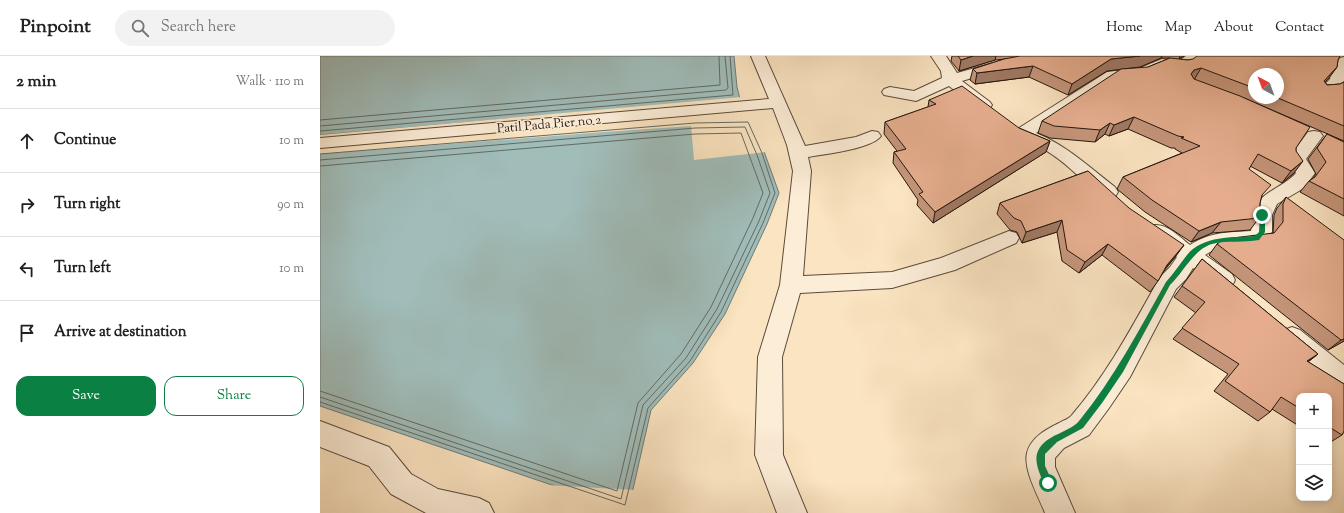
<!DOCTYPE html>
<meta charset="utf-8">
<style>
:root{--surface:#fff;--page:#f2f2f2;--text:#202124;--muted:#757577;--line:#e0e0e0;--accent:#0b8043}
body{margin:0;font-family:"Sorts Mill Goudy",serif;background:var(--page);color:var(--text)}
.controls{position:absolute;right:12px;bottom:12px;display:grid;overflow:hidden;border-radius:8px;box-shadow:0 2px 10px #0003}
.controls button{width:36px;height:36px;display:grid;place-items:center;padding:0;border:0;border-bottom:1px solid var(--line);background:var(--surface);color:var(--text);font:20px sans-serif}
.compass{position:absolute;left:928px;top:12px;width:36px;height:36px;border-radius:50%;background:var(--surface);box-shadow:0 2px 10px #0003;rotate:319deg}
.stop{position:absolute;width:12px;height:12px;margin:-9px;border:3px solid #0b8043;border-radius:50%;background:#fff}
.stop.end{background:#0b8043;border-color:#fff;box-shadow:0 1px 4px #0008}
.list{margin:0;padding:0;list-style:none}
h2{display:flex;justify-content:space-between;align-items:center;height:52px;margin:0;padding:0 16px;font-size:17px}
h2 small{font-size:13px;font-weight:400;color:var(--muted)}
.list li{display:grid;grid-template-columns:26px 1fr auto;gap:12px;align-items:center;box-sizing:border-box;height:64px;padding:0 16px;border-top:1px solid var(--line)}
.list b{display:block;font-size:15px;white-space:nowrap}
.list em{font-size:13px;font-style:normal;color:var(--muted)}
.actions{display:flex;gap:8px;padding:12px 16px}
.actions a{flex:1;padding:9px 0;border:1px solid var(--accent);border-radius:12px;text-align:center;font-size:14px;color:var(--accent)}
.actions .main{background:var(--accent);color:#fff}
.icon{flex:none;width:22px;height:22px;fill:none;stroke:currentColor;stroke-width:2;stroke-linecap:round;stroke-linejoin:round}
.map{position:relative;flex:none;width:1024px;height:457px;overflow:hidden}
header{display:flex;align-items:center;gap:24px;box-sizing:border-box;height:56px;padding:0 20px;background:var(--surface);border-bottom:1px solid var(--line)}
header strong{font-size:19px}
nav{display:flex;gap:22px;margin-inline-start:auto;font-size:14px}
.search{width:280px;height:36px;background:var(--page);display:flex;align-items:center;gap:10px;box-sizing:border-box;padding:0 14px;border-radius:22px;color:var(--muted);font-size:15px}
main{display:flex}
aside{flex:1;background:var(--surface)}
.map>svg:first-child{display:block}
.water{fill:#a0bdba;stroke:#6f7b76}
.pier{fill:#fbe4c1}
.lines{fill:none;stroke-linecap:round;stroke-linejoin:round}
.shore{stroke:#636a64;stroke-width:1}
.minor-casing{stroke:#5b4a3c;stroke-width:2}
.minor{fill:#fcedd7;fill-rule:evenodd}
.wall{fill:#c5957a;stroke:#26170f;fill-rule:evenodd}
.shaded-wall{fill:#a07963;stroke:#26170f}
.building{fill:#e5ad8e;stroke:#26170f}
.route{fill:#0b8043}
.labels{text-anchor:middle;stroke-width:3;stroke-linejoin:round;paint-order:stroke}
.far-street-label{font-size:13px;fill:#26170f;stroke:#fcedd7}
</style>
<header>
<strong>Pinpoint</strong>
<div class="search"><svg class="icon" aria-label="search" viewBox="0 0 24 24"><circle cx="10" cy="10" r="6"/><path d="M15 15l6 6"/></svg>Search here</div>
<nav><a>Home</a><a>Map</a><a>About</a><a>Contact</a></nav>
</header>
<main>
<aside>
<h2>2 min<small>Walk · 110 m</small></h2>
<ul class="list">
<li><svg class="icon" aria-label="ahead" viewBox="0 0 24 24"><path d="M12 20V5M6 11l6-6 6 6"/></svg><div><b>Continue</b></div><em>10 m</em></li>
<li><svg class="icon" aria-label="right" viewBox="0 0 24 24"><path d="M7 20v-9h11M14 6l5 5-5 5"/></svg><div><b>Turn right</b></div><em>90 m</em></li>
<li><svg class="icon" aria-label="left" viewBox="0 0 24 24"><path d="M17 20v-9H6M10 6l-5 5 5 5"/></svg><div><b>Turn left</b></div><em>10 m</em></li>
<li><svg class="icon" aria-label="arrive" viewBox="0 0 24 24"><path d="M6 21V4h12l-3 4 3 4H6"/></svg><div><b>Arrive at destination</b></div></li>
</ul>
<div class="actions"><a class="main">Save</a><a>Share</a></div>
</aside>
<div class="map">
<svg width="1024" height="457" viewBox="0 0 1024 457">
<rect width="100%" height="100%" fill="#fbe4c1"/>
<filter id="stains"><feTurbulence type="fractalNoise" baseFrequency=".005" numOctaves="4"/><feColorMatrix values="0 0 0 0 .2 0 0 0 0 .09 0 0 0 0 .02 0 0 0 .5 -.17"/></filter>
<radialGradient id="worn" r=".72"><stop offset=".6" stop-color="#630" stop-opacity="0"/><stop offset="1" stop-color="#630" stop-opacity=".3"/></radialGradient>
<g class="water">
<polygon points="0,0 414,0 417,31 420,43 0,79"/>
<polygon points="432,62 459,137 447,168 405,258 373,307 331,354 308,455 0,350 0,95"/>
</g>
<g class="pier">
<polygon points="422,41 422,44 421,45 0,81 0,79"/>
<polygon points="432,60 447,96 374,104 371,70 284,76 0,98 0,93 375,61"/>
<polygon points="226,429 315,434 310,456 306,457"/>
</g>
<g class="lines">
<g class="shore">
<polyline points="0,64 400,29 399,0"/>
<polyline points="0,70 406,34 408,32 405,0"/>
<polyline points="0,75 413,39 410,0"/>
<polyline points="0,98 375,67 428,66 442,97 455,137 443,167 401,256 370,305 328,352 305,449 0,346"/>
<polyline points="0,104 375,72 425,71 437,99 450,137 439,165 397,253 366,302 323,349 301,443 0,341"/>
<polyline points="0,110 375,78 421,77 443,137 433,162 391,251 361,298 318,347 297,435 0,335"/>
</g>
<defs>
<g id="minor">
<path d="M 431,0 L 445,0 L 485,90 L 536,81 L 552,75 L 558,76 L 561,80 C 552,93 504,98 488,101 L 491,115 L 483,220 L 572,216 L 621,202 L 689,175 L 696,177 L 699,182 L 696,187 L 635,214 L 572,232 L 480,237 L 462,301 L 463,399 L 487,457 L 457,457 L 435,399 L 438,301 L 460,229 L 473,115 L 467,89 L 453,52 L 0,92 L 0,82 L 449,43 Z"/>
<polygon points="611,0 626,0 637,17 680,5 685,6 687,9 685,12 642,25 670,46 672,49 670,52 664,54 658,52 629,30 596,45 564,39 562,36 564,33 570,31 594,35 622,22 621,15"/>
<path d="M 866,0 L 882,0 L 867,13 L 862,14 L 844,12 L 823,21 L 796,23 L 716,77 C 746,89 769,111 795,131 L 798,136 L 795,141 L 788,142 L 781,141 C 762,124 743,103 720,91 C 711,86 698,85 692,77 L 695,73 L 699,72 L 787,16 L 820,12 L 842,3 L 859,5 Z"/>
<path d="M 1024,1 L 1024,25 C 1018,34 1011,42 999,39 L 997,36 L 1010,23 L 1011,15 L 1019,2 Z"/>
<path d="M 994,75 L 1000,76 L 1003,80 L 986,103 L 995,117 L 984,132 L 957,148 L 952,159 L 952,176 L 944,187 L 937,189 L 895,193 L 885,199 L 912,218 L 915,224 L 912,230 C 896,235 885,221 873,212 L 866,223 L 856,233 L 810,321 L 789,352 L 769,379 L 744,392 L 735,402 L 735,411 L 755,457 L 725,457 C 719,441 703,414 707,397 C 711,381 727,373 739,367 C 744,364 749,363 752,359 C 788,317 813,269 840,221 L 850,211 L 857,201 L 830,180 L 827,175 L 830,170 C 845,165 858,180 870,189 C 892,175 907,177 931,175 C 932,170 931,164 932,159 C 937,136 962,133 976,117 L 968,106 L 968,103 L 988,76 Z"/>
<path d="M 972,271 L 980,274 L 1024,309 L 1024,333 C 1001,325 982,304 964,288 L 960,281 L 964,274 Z"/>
<polygon points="0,365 69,391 91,418 118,433 159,442 169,447 174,457 106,457 71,438 49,410 0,391"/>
</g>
</defs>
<use href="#minor" class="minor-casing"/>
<use href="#minor" class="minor"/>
</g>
<g class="wall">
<path d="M 632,0 L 864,0 L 859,3 L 868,4 L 1020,1 L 1018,4 L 1017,11 L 1005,26 L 1007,29 L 1020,28 L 1024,26 L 1024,85 L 924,42 L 976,92 L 974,117 L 962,127 L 930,110 L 929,113 L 942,139 L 940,147 L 939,162 L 930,174 L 892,177 L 871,186 L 825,156 L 797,133 L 803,121 L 862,97 L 855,93 L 855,92 L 851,92 L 808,73 L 789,80 L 785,78 L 775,86 L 730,82 L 718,77 L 722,65 L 828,11 L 850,2 L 841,2 L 820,11 L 787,15 L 748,39 L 709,21 L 655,28 L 650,24 L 653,13 L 686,3 L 675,4 L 639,15 L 631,5 ZM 934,18 L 958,42 L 934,42 Z"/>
<polygon points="609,44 699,72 730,85 726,96 613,167 597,149 598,144 573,107 574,96 577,95 564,78 565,66 608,51"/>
<polygon points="1007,78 1024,86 1024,160 980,136 989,125 992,123 996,118 988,103"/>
<polygon points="768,115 856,200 844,215 838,225 830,236 782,199 759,217 742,205 737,176 702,187 697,176 690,174 677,158 680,147"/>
<polygon points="966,141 1024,285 1008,294 889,199 897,188 953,177 954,159 957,152"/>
<polygon points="882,203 998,298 988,306 1024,328 1024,375 1022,379 1009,387 1009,340 979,340 979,370 952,353 950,356 938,365 894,335 908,318 853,283 876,257 854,241"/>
</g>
<g class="shaded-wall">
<polygon points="653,0 676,0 675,4 639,15 641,4"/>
<polygon points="820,0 842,0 841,2 820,11 787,15 748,39 752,28 791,3"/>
<polygon points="860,0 864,0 859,3"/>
<polygon points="713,10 709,21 655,28 657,17"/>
<polygon points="1017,11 1009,22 996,36 1004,25"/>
<polygon points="881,12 874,24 868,26 871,18 874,14"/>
<polygon points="814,61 808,73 789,80 794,69"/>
<polygon points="790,67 785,78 775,86 780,74"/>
<polygon points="730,85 726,96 613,167 615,156"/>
<polygon points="983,105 974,117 962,127 971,115"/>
<polygon points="742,164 737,176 702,187 706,176"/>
<polygon points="901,166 892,177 871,186 879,175"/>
<polygon points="788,188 782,199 759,217 765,206"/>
<polygon points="864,189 856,200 839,220 847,209"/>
<polygon points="1024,283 1024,285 1008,294 1021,284"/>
<polygon points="998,298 985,308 987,305"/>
</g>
<g class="building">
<polygon points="638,0 653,0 641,4"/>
<polygon points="700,0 820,0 791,3 752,28 713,10 657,17 653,13 684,3"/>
<polygon points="877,0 1020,0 1018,4 1017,11 1004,25 1007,29 1020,28 1024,26 1024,70 958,42 958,18 934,18 934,32 881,12 874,14 871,18 874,23 920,40 990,71 976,92 976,95 983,105 972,114 971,115 938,98 929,113 951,129 942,139 940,147 939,162 901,166 879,175 832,144 803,121 880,90 861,82 864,81 858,80 814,61 794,69 790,67 780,74 734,70 722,65 801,13 828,11 850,2 868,4 873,3"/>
<polygon points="642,30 699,72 730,85 615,156 599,138 603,136 574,96 586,93 565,66 616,48 609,44"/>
<polygon points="1007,78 1024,86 1024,143 989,125 995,121 1006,106 997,92"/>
<polygon points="768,115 809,152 864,189 847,209 838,225 788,188 765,206 747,194 742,164 706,176 701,165 694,162 680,147"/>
<polygon points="966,141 1024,184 1024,283 1021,284 897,188 904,183 954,177 963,166 963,148"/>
<polygon points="882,203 998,298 987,305 1024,328 1024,375 1022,379 1009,371 1009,340 979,340 979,352 961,341 950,356 905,325 919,308 862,272 885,246 862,230"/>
</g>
<path class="route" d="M 940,158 L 945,159 L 945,176 L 939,184 C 924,187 907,184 892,188 C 874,193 863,217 850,229 L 803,316 L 782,347 L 763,372 L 737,386 L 725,398 L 725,410 L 733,427 L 731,430 L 728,431 L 725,430 C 721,420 713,406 718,395 C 726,378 749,377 759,365 C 794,322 819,274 846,226 C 854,217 860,208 867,199 C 883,179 913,182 935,180 L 939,176 Z"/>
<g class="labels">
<g class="far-street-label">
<text transform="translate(229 67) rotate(-5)" y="5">Patil Pada Pier no 2</text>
</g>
</g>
<rect width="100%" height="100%" filter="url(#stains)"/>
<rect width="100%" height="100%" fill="url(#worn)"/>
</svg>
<div class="controls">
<button>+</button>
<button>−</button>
<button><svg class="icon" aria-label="layers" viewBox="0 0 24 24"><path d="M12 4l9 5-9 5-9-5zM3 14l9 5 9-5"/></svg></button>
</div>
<svg class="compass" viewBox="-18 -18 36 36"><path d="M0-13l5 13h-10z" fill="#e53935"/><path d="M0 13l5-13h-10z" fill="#757577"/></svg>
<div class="stop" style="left:728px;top:427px"></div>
<div class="stop end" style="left:942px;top:159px"></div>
</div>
</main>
